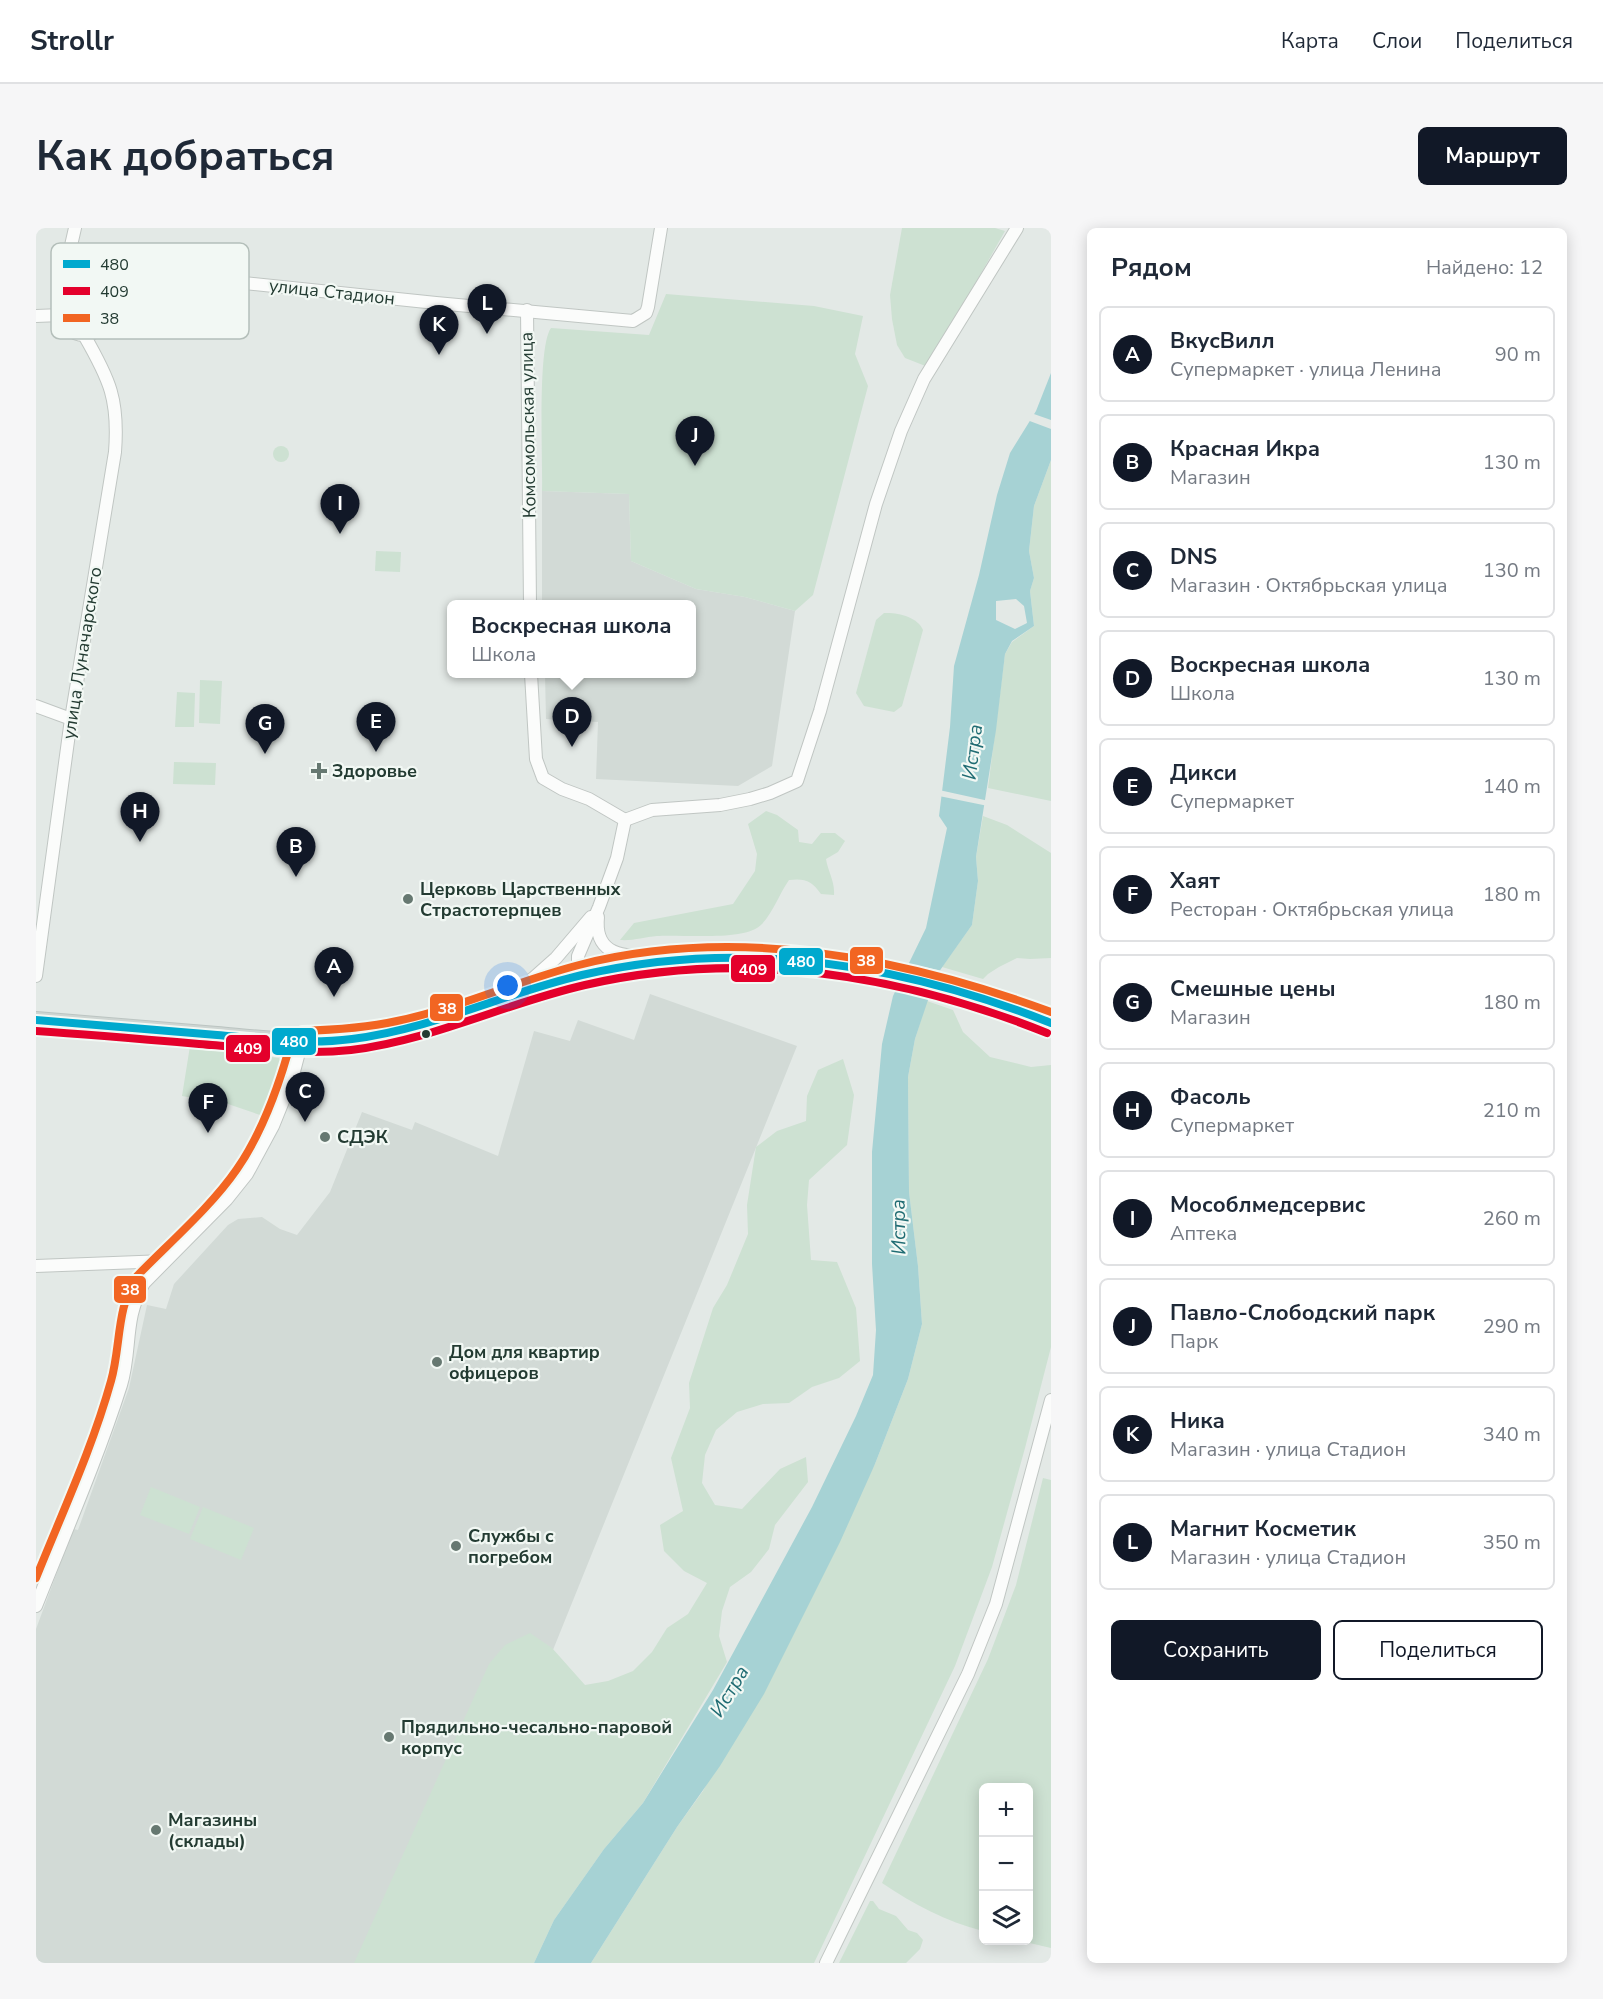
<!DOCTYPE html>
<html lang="ru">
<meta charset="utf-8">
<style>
:root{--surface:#fff;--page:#f6f6f7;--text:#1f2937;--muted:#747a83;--line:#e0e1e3;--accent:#111827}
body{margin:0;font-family:"Nunito Sans",sans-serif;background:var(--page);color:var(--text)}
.controls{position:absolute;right:18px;bottom:18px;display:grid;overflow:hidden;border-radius:9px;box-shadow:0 3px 15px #0003}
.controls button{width:54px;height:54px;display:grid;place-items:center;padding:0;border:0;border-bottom:2px solid var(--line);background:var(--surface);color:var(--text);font:30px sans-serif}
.you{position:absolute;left:472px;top:758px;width:21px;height:21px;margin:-15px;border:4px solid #fff;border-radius:50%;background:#1a73e8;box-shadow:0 0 0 9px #1a73e833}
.badge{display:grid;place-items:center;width:39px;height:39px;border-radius:50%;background:var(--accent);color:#fff;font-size:20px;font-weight:700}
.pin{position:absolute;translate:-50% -50px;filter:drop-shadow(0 2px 3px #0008)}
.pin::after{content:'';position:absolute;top:32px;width:21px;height:18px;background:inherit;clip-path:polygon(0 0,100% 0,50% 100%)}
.popup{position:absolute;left:411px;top:372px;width:249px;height:78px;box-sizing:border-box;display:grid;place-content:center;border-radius:9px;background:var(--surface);filter:drop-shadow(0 2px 4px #0005);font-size:20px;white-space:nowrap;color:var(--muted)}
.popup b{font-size:22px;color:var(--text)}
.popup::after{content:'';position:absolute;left:50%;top:100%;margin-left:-12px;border:12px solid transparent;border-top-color:var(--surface)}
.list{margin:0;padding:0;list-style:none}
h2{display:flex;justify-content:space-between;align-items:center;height:78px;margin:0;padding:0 24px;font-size:26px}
h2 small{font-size:20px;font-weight:400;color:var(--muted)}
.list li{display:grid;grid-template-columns:39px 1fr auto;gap:18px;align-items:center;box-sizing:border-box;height:96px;margin:0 12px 12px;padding:0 12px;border:2px solid var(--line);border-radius:9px}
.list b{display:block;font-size:22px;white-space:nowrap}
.list p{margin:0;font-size:20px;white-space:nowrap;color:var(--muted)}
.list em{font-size:20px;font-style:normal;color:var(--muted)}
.actions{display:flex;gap:12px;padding:18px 24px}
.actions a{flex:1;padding:14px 0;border:2px solid var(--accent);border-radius:9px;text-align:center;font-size:21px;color:var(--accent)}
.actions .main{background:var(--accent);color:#fff}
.icon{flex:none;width:33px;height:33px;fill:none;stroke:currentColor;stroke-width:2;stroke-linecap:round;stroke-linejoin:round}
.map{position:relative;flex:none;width:1015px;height:1735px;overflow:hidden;border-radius:9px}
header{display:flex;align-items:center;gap:36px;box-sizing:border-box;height:84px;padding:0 30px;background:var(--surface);border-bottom:2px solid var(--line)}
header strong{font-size:28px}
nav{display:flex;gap:33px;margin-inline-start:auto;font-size:21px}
.intro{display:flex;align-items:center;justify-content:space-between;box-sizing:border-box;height:144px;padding:0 36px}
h1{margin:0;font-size:42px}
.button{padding:15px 27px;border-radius:9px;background:var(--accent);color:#fff;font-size:21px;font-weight:700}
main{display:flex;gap:36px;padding:0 36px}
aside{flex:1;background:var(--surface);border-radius:9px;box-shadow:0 3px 15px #0003}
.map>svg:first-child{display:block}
.built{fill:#d2dad6}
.green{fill:#cde1d2}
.water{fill:#a6d2d4;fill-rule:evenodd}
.pier{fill:#e3e9e6}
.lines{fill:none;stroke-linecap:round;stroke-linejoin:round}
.minor-casing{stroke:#c0c6c3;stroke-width:14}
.major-casing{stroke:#bcc5c2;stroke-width:18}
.minor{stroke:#fbfcfb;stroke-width:12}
.major{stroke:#ced5d2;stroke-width:16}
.bus-1-casing{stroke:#f2f8f4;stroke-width:12}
.bus-2-casing{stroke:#f2f8f4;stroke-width:12}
.bus-3-casing{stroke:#f2f8f4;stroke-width:12}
.bus-1{stroke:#00a9ce;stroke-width:8}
.bus-2{stroke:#e4002b;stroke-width:8}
.bus-3{stroke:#f26522;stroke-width:8}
.poi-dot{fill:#667871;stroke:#f2f8f4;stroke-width:2}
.bus-dot{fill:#233b32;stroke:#f2f8f4;stroke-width:2}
.labels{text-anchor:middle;stroke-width:4.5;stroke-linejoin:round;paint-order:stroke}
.street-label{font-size:18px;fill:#233b32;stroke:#f2f8f4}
.poi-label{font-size:18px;font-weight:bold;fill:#233b32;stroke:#f2f8f4;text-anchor:start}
.water-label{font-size:20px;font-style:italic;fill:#206c73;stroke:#f2f8f4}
.key{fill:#f2f8f4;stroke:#b4bfba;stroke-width:1.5}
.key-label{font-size:16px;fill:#233b32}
.line-badge{stroke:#f2f8f4;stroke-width:2}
.badge-label{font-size:16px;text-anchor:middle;font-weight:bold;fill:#fff}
</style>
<header>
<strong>Strollr</strong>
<nav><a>Карта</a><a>Слои</a><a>Поделиться</a></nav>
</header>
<div class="intro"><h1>Как добраться</h1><a class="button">Маршрут</a></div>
<main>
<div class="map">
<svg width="1015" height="1735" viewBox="0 0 1015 1735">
<rect width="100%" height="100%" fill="#e3e9e6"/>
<g class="built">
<polygon points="506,263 593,266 595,333 660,361 709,369 759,383 736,538 702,558 560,551 562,494 510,491 509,446 656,446 656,376 506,376"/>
<polygon points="614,766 761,818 418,1667 377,1735 0,1735 0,1401 37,1301 42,1302 93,1160 111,1077 130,1081 138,1056 192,997 202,991 226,989 244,1001 261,1007 294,964 326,884 376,902 379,894 462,928 498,803 534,813 542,792 598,812"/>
</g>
<g class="green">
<polygon points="866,0 959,0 969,3 892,139 869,130 861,117 856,91 854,67"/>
<path d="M 630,66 L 778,78 L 827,88 L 819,126 L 832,158 L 777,367 L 759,383 L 709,369 L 660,361 L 595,333 L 593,266 L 506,263 C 507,233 501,119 515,100 L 613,107 Z"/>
<circle cx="47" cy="85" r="14"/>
<circle cx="245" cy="226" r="8"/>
<polygon points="1015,232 1015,573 952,560 969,426 976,414 998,398 994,363 998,350 993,323 998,278"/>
<polygon points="340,323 365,324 364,344 339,343"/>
<path d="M 848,385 C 861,384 882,389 887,402 L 866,478 L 858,484 L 828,478 L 820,465 L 840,392 Z"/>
<polygon points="164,452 186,453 184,496 163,495"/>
<polygon points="141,464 159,465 158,499 139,499"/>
<polygon points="138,534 180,535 179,557 137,556"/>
<path d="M 730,583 L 741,587 L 762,602 L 763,614 L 776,616 L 785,605 L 799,605 L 809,613 L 802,624 L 790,631 C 792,644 799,653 798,667 L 785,666 C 776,653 769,650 753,652 C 743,666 738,683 726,696 C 710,714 645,706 621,708 C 608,709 597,713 584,712 L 598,695 L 697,676 L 719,643 L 721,626 L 712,596 Z"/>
<polygon points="947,588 971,597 1015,625 1015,730 994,731 981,730 963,739 952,746 947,751 906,739 936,697 942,653 940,629"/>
<polygon points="891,773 917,782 927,804 954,829 995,839 1015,837 1015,1119 989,1220 956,1339 919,1438 778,1735 555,1735 641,1599 667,1563 839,1236 872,1151 886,1096 882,1038 873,964 872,849 879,811"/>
<polygon points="154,818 243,830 246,835 227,888 192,876 146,868"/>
<polygon points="807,831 818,867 811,917 773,952 771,977 775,1032 801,1034 820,1080 824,1133 803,1150 776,1159 753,1175 727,1176 701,1184 680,1202 669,1227 666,1255 679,1277 706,1281 744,1241 770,1229 772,1254 739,1297 733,1321 715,1344 694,1359 686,1383 683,1408 691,1434 607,1575 568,1621 518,1692 498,1735 318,1735 453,1436 469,1417 494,1405 516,1420 549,1457 572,1453 597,1443 616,1424 631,1400 652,1386 671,1355 648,1343 628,1323 624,1297 647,1283 635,1230 654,1180 653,1155 677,1080 691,1057 712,1006 711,977 720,919 741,903 770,893 771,868 782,842"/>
<path d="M 1007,1250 L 1015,1252 L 1015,1720 L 985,1713 L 993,1712 L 993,1560 L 948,1560 L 947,1703 C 909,1693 879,1677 846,1655 L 952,1431 L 980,1357 Z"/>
<polygon points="115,1259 164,1279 153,1306 104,1287"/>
<polygon points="167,1279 218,1300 205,1332 154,1311"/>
<polygon points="834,1673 837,1673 843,1681 860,1688 872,1702 881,1705 887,1712 884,1721 870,1735 803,1735"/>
</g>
<path class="water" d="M 1015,145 L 1015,232 L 998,278 L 993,323 L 998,350 L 994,363 L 998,398 L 976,413 L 969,426 L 960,502 L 940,629 L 942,653 L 936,697 L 900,748 L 879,811 L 872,849 L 873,964 L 882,1038 L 886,1096 L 872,1151 L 839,1236 L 804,1314 L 728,1466 L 684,1538 L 641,1599 L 555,1735 L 498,1735 L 518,1692 L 568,1621 L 607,1575 L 677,1462 L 776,1279 L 820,1188 L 837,1147 L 840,1102 L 836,1036 L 836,924 L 846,816 L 857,768 L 890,700 L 911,600 L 903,588 L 914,499 L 918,438 L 943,347 L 961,267 L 974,225 L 1000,183 ZM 980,371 L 988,378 L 991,395 L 979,401 L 960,392 L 960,373 Z"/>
<g class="pier">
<polygon points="995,185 1015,192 1015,201 991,192"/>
<polygon points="903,562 953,573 952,578 903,568"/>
<polygon points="869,735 907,743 896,769 857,760"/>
</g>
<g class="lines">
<defs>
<g id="minor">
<circle cx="48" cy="85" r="22"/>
<polyline points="38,65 34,22 39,0"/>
<polyline points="67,73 97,62 125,57 199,54 400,75 597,93 610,85 612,79 625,0"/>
<polyline points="491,82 494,376"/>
<polyline points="0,88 25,87"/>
<polyline points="495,446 500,531 507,550 526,561 553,571 589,592"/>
<polyline points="0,478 35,491"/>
<polyline points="589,592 616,582 684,577 714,571 734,565 761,553 784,483 840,276 865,203 888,151 981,0"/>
<path d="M 562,689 C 558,728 587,727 616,730"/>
<polyline points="545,747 542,738 542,728 563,679 581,630 589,592"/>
<path d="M 0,748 L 35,491 L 79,224 C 83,172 74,152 48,107"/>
<polyline points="484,762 520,730 555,689"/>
<polyline points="0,1038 129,1033"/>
<path d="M 0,1378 C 29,1305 61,1232 85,1157 C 96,1120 87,1092 108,1055 L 191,971 L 211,946 L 237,898 L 256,851 L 266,813"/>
<polyline points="790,1735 932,1446 960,1376 1015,1172"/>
</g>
<path id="major" d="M 0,792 C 60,797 121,802 181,807 C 226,811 272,817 316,811 C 396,802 469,766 546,747 C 657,720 792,727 902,756 C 940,767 978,780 1015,795"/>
</defs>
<use href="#minor" class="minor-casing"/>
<use href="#major" class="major-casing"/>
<use href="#minor" class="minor"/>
<use href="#major" class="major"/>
<defs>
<path id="bus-1" d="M 0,792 C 60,797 121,802 181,807 C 226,811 271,817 316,811 C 396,801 469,765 546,747 C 705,710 866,736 1015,795"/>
<path id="bus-2" d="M 0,803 C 59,807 117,812 176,817 C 222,821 268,827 315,822 C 397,812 470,775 549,757 C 706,721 864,746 1011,805"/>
<g id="bus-3">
<path d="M 266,803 C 298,802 329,800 361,793 C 423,780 481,753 543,737 C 700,697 866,729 1015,784"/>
<path d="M 0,1350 C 26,1285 56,1221 75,1153 C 85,1118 80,1080 101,1048 C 133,1015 175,979 201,941 C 228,902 244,855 256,810"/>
</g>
</defs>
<use href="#bus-1" class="bus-1-casing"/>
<use href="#bus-2" class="bus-2-casing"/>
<use href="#bus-3" class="bus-3-casing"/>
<use href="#bus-1" class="bus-1"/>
<use href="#bus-2" class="bus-2"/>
<use href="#bus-3" class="bus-3"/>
</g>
<g class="poi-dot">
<path d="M280 534h6v6h6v6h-6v6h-6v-6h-6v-6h6z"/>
<circle cx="372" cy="671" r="6"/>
<circle cx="289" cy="909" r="6"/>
<circle cx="401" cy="1134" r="6"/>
<circle cx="420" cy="1318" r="6"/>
<circle cx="353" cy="1509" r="6"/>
<circle cx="120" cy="1602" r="6"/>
</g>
<circle class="bus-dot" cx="390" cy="806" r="5"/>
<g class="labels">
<g class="street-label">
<text transform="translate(296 64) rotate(6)" y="6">улица Стадион</text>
<text transform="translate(492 197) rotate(-91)" y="6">Комсомольская улица</text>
<text transform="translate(46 425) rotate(-81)" y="6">улица Луначарского</text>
</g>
<g class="poi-label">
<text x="296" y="549">Здоровье</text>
<text x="384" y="667">Церковь Царственных<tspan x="384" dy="21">Страстотерпцев</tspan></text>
<text x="301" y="915">СДЭК</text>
<text x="413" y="1130">Дом для квартир<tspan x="413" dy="21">офицеров</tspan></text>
<text x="432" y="1314">Службы с<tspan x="432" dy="21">погребом</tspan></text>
<text x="365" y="1505">Прядильно-чесально-паровой<tspan x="365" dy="21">корпус</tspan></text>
<text x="132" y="1598">Магазины<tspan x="132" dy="21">(склады)</tspan></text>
</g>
<g class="water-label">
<text transform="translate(936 524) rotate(-83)" y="7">Истра</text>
<text transform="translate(862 999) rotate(-91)" y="7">Истра</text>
<text transform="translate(693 1463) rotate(-59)" y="7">Истра</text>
</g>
</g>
<rect x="15" y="15" width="198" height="96" rx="9" class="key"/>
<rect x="27" y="32" width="27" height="8" fill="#00a9ce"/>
<rect x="27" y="59" width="27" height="8" fill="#e4002b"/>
<rect x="27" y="86" width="27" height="8" fill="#f26522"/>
<g class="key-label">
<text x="64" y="42">480</text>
<text x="64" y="69">409</text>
<text x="64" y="96">38</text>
</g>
<g class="line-badge">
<rect x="813" y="718" width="35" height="29" rx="6" fill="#f26522"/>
<rect x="742" y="719" width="46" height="29" rx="6" fill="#00a9ce"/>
<rect x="694" y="726" width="46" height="29" rx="6" fill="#e4002b"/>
<rect x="393" y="765" width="35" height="29" rx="6" fill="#f26522"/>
<rect x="235" y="799" width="46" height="29" rx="6" fill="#00a9ce"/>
<rect x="189" y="806" width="46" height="29" rx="6" fill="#e4002b"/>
<rect x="77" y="1047" width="34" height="29" rx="6" fill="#f26522"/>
</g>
<g class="badge-label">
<text x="830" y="738">38</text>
<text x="765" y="739">480</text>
<text x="717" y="747">409</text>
<text x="411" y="786">38</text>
<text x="258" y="819">480</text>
<text x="212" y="826">409</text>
<text x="94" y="1067">38</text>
</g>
</svg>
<div class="controls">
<button>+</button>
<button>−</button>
<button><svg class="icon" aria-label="layers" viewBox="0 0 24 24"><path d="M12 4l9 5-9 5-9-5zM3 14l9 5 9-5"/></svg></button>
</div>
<div class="you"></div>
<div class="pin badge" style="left:298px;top:769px">A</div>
<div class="pin badge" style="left:260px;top:649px">B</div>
<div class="pin badge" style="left:269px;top:894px">C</div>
<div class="pin badge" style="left:536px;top:519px">D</div>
<div class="popup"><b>Воскресная школа</b>Школа</div>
<div class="pin badge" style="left:340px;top:524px">E</div>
<div class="pin badge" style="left:172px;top:905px">F</div>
<div class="pin badge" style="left:229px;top:526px">G</div>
<div class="pin badge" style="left:104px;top:614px">H</div>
<div class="pin badge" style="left:304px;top:306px">I</div>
<div class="pin badge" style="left:659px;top:238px">J</div>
<div class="pin badge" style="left:403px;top:127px">K</div>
<div class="pin badge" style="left:451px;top:106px">L</div>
</div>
<aside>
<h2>Рядом<small>Найдено: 12</small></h2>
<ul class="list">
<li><span class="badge">A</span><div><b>ВкусВилл</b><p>Супермаркет · улица Ленина</p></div><em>90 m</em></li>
<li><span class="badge">B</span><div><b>Красная Икра</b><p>Магазин</p></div><em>130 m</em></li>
<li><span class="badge">C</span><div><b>DNS</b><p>Магазин · Октябрьская улица</p></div><em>130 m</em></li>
<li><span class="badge">D</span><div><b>Воскресная школа</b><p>Школа</p></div><em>130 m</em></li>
<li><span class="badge">E</span><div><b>Дикси</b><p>Супермаркет</p></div><em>140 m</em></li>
<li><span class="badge">F</span><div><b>Хаят</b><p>Ресторан · Октябрьская улица</p></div><em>180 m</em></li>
<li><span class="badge">G</span><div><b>Смешные цены</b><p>Магазин</p></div><em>180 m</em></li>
<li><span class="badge">H</span><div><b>Фасоль</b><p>Супермаркет</p></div><em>210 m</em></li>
<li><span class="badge">I</span><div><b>Мособлмедсервис</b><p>Аптека</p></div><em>260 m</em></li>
<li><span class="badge">J</span><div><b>Павло-Слободский парк</b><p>Парк</p></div><em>290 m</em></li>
<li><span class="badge">K</span><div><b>Ника</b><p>Магазин · улица Стадион</p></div><em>340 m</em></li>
<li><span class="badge">L</span><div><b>Магнит Косметик</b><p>Магазин · улица Стадион</p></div><em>350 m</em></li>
</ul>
<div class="actions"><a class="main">Сохранить</a><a>Поделиться</a></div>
</aside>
</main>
